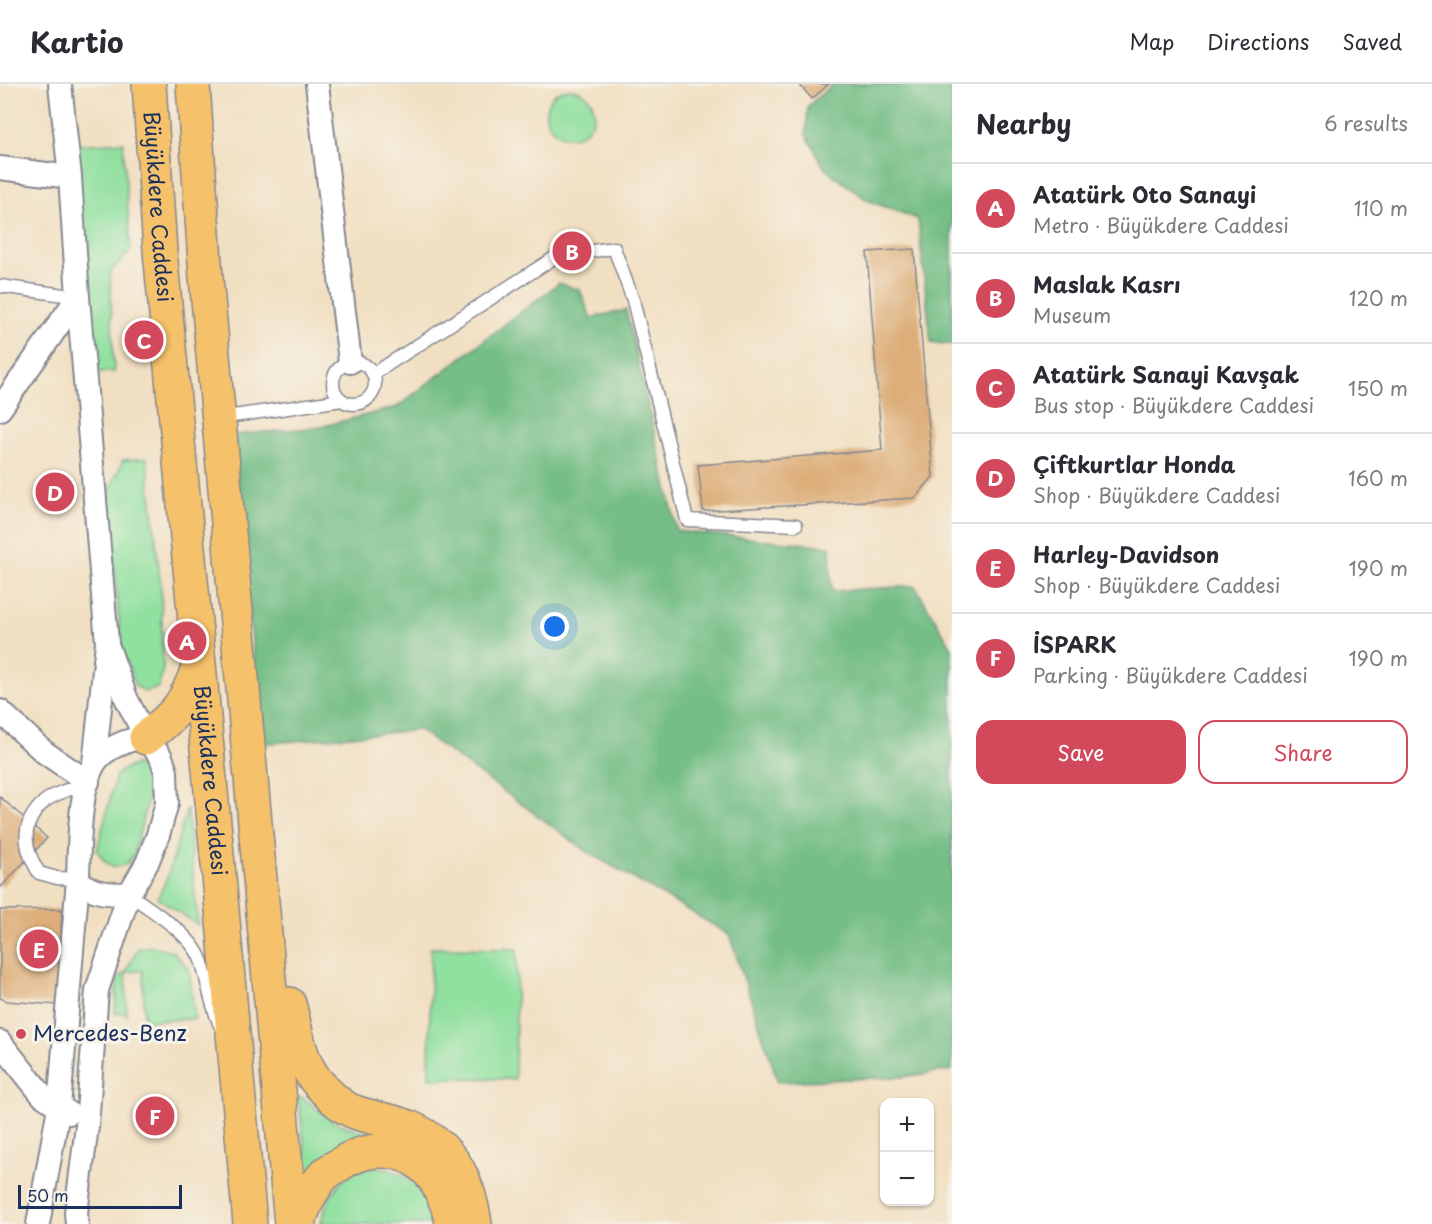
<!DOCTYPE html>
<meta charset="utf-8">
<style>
:root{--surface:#fff;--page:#f2f2f3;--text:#2b2b33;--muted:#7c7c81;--line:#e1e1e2;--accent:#d1495b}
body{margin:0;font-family:"Playpen Sans",sans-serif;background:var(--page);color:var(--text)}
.controls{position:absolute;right:18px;bottom:18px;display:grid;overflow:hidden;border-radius:12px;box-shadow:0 2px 4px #0004}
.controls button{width:54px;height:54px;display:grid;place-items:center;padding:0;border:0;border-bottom:2px solid var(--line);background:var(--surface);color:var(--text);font:30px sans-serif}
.scale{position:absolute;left:18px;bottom:15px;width:164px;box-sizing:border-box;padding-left:6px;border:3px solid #1b2f5e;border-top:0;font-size:16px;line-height:21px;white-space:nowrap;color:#1b2f5e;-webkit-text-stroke:4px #f7f3e8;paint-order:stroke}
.you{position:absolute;left:555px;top:543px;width:21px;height:21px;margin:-15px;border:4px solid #fff;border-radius:50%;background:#1a73e8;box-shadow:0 0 0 9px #1a73e833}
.badge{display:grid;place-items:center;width:39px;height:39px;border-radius:50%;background:var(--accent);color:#fff;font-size:20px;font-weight:700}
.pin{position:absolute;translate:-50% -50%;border:3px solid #fff;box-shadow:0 2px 6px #0006}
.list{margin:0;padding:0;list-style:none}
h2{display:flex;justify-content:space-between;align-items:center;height:78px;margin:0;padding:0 24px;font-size:26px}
h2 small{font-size:20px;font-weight:400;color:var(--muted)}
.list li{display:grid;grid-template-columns:39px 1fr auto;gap:18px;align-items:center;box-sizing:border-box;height:90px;padding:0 24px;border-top:2px solid var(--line)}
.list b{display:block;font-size:22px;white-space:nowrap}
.list p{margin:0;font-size:20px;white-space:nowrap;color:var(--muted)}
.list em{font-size:20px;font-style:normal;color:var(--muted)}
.actions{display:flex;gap:12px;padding:18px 24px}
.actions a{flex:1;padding:14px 0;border:2px solid var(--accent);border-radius:18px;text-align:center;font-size:21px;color:var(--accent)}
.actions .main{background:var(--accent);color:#fff}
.map{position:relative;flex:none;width:952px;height:1140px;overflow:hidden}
header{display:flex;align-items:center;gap:36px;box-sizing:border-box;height:84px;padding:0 30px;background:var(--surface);border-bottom:2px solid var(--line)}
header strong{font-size:28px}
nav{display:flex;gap:33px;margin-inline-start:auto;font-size:21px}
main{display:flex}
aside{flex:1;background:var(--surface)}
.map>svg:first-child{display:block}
.green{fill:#90e09f;stroke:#56887e;stroke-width:1.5}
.forest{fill:#74be86;stroke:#487672;stroke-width:1.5}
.building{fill:#ddae79}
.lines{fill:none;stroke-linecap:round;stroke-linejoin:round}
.service-casing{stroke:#868790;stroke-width:15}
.minor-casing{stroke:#868790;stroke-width:26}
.primary-casing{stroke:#868790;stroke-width:36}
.service{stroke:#fff;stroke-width:12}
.minor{stroke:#fff;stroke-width:22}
.primary{stroke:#f5c16b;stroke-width:33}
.poi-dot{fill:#d1495b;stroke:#f7f3e8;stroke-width:2}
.labels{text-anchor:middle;stroke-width:6;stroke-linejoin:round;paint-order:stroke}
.street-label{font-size:21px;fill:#1b2f5e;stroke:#f7f3e8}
.poi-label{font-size:21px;fill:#1b2f5e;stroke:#f7f3e8;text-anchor:start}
</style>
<header>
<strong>Kartio</strong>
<nav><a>Map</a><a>Directions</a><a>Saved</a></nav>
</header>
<main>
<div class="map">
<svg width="952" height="1140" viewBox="0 0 952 1140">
<rect width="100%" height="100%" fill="#f7f3e8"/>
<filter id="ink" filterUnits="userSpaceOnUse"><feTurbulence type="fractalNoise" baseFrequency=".0167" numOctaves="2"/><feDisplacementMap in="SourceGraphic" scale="12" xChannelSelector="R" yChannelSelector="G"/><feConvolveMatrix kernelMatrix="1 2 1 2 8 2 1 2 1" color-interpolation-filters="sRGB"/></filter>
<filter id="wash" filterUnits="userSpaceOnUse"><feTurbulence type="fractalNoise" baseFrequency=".008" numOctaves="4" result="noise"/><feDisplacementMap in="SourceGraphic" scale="24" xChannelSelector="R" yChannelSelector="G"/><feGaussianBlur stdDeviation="1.35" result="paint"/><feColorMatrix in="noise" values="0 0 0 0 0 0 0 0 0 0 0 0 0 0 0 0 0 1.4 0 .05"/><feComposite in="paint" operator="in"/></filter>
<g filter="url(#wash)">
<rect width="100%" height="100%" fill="#f1dfc1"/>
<g class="green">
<circle cx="570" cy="29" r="24"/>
<polygon points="123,58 131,167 110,188 114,288 89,288 74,61"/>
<polygon points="147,374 161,505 163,585 159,603 146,608 135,602 121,559 108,410 123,376"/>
<polygon points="136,681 146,684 150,697 150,707 134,770 127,780 114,783 105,778 97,766 116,691 126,684"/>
<polygon points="187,724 198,841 158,814 168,792"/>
<polygon points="152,862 172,867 189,885 195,935 144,937 143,887 126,888 127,931 124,929 115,930 117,895 126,888 137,865"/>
<polygon points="431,864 517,865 515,995 429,994"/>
<polygon points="298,1013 302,1013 334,1038 368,1049 368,1055 308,1089"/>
<path d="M 375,1082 C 415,1091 421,1102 433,1140 L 321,1140 C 328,1107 341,1090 375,1082 Z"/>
</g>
<g class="forest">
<polygon points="833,0 952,0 952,261 931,258 918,135 869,117 825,85 806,50 808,22"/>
<polygon points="559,199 580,206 591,234 626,226 677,447 830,462 832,507 915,502 952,564 952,986 901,993 778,998 729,850 588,768 419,646 261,660 234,351 320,343 397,323"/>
</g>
<g id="blocks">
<g class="building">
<polygon points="799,0 829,0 812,15"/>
<polygon points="914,165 933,393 915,414 703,427 698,381 882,366 867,168"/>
<polygon points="0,713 47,754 0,804"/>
<polygon points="62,825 57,921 7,917 0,914 0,826"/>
</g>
</g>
</g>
<g filter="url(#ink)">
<use href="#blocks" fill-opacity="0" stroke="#868790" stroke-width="1.5"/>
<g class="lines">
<defs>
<g id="service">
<polyline points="0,202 78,213"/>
<circle cx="354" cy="299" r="21"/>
<polyline points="373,290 557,172 614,164 633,216 687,436 796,441"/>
<polyline points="220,334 342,316"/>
<path d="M 78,795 L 57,794 L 39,789 C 23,763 20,740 44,718 C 54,709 74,704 87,699"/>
<path d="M 129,810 C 152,827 194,851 202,879 C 208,900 211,921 220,941"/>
</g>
<g id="minor">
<polyline points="60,0 70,93 78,213 107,559 94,680"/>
<polyline points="317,0 350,278"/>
<polyline points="0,84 70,93"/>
<polyline points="0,325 78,213"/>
<polyline points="109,566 126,614 146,654"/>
<polyline points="0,627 44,668 88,698"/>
<polyline points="0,958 42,1011 69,1029"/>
<polyline points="38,1140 59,1023 78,795"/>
<path d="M 77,1140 L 76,1129 L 87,1042 L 97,906 L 129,810 L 147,779 L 158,751 L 167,719 L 166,688 L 161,673 L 146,654 C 129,654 103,665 94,680 C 79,706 79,764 78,795 C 90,810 110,810 129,810"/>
</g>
<g id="primary">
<path id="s1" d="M 149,0 L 160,167 L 218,781 L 250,1140"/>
<polyline points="193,0 206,193 291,1140"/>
<path d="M 146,654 C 176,630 185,621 198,584"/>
<path d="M 289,920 C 297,948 299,978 319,1000 C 329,1011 342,1024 355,1028 C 370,1034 386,1035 400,1040 C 449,1056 468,1092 475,1140"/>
<path d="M 298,1140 C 304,1122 311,1105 324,1091 C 328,1087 334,1084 339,1081 C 372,1057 417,1064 438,1101 C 444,1113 451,1127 452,1140"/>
</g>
</defs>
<use href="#service" class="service-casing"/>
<use href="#minor" class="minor-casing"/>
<use href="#primary" class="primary-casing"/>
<use href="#service" class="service"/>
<use href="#minor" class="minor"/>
<use href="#primary" class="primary"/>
</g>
</g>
<circle class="poi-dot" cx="21" cy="950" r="6"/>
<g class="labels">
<g class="street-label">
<text dy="7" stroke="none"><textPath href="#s1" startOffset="123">Büyükdere Caddesi</textPath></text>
<text dy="7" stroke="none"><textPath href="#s1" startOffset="699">Büyükdere Caddesi</textPath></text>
</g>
<g class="poi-label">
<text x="33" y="957">Mercedes-Benz</text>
</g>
</g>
</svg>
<div class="controls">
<button>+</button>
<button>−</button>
</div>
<div class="scale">50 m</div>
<div class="you"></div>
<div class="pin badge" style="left:187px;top:557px">A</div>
<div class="pin badge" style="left:572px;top:167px">B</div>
<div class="pin badge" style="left:144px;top:256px">C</div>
<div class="pin badge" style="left:55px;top:408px">D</div>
<div class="pin badge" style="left:39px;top:865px">E</div>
<div class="pin badge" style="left:155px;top:1032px">F</div>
</div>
<aside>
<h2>Nearby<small>6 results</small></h2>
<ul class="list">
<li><span class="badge">A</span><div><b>Atatürk Oto Sanayi</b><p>Metro · Büyükdere Caddesi</p></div><em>110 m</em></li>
<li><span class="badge">B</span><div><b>Maslak Kasrı</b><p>Museum</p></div><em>120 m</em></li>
<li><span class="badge">C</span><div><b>Atatürk Sanayi Kavşak</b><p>Bus stop · Büyükdere Caddesi</p></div><em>150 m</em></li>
<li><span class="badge">D</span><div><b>Çiftkurtlar Honda</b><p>Shop · Büyükdere Caddesi</p></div><em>160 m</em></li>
<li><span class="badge">E</span><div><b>Harley-Davidson</b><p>Shop · Büyükdere Caddesi</p></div><em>190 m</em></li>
<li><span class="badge">F</span><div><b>İSPARK</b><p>Parking · Büyükdere Caddesi</p></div><em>190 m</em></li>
</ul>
<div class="actions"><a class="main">Save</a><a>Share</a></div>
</aside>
</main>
